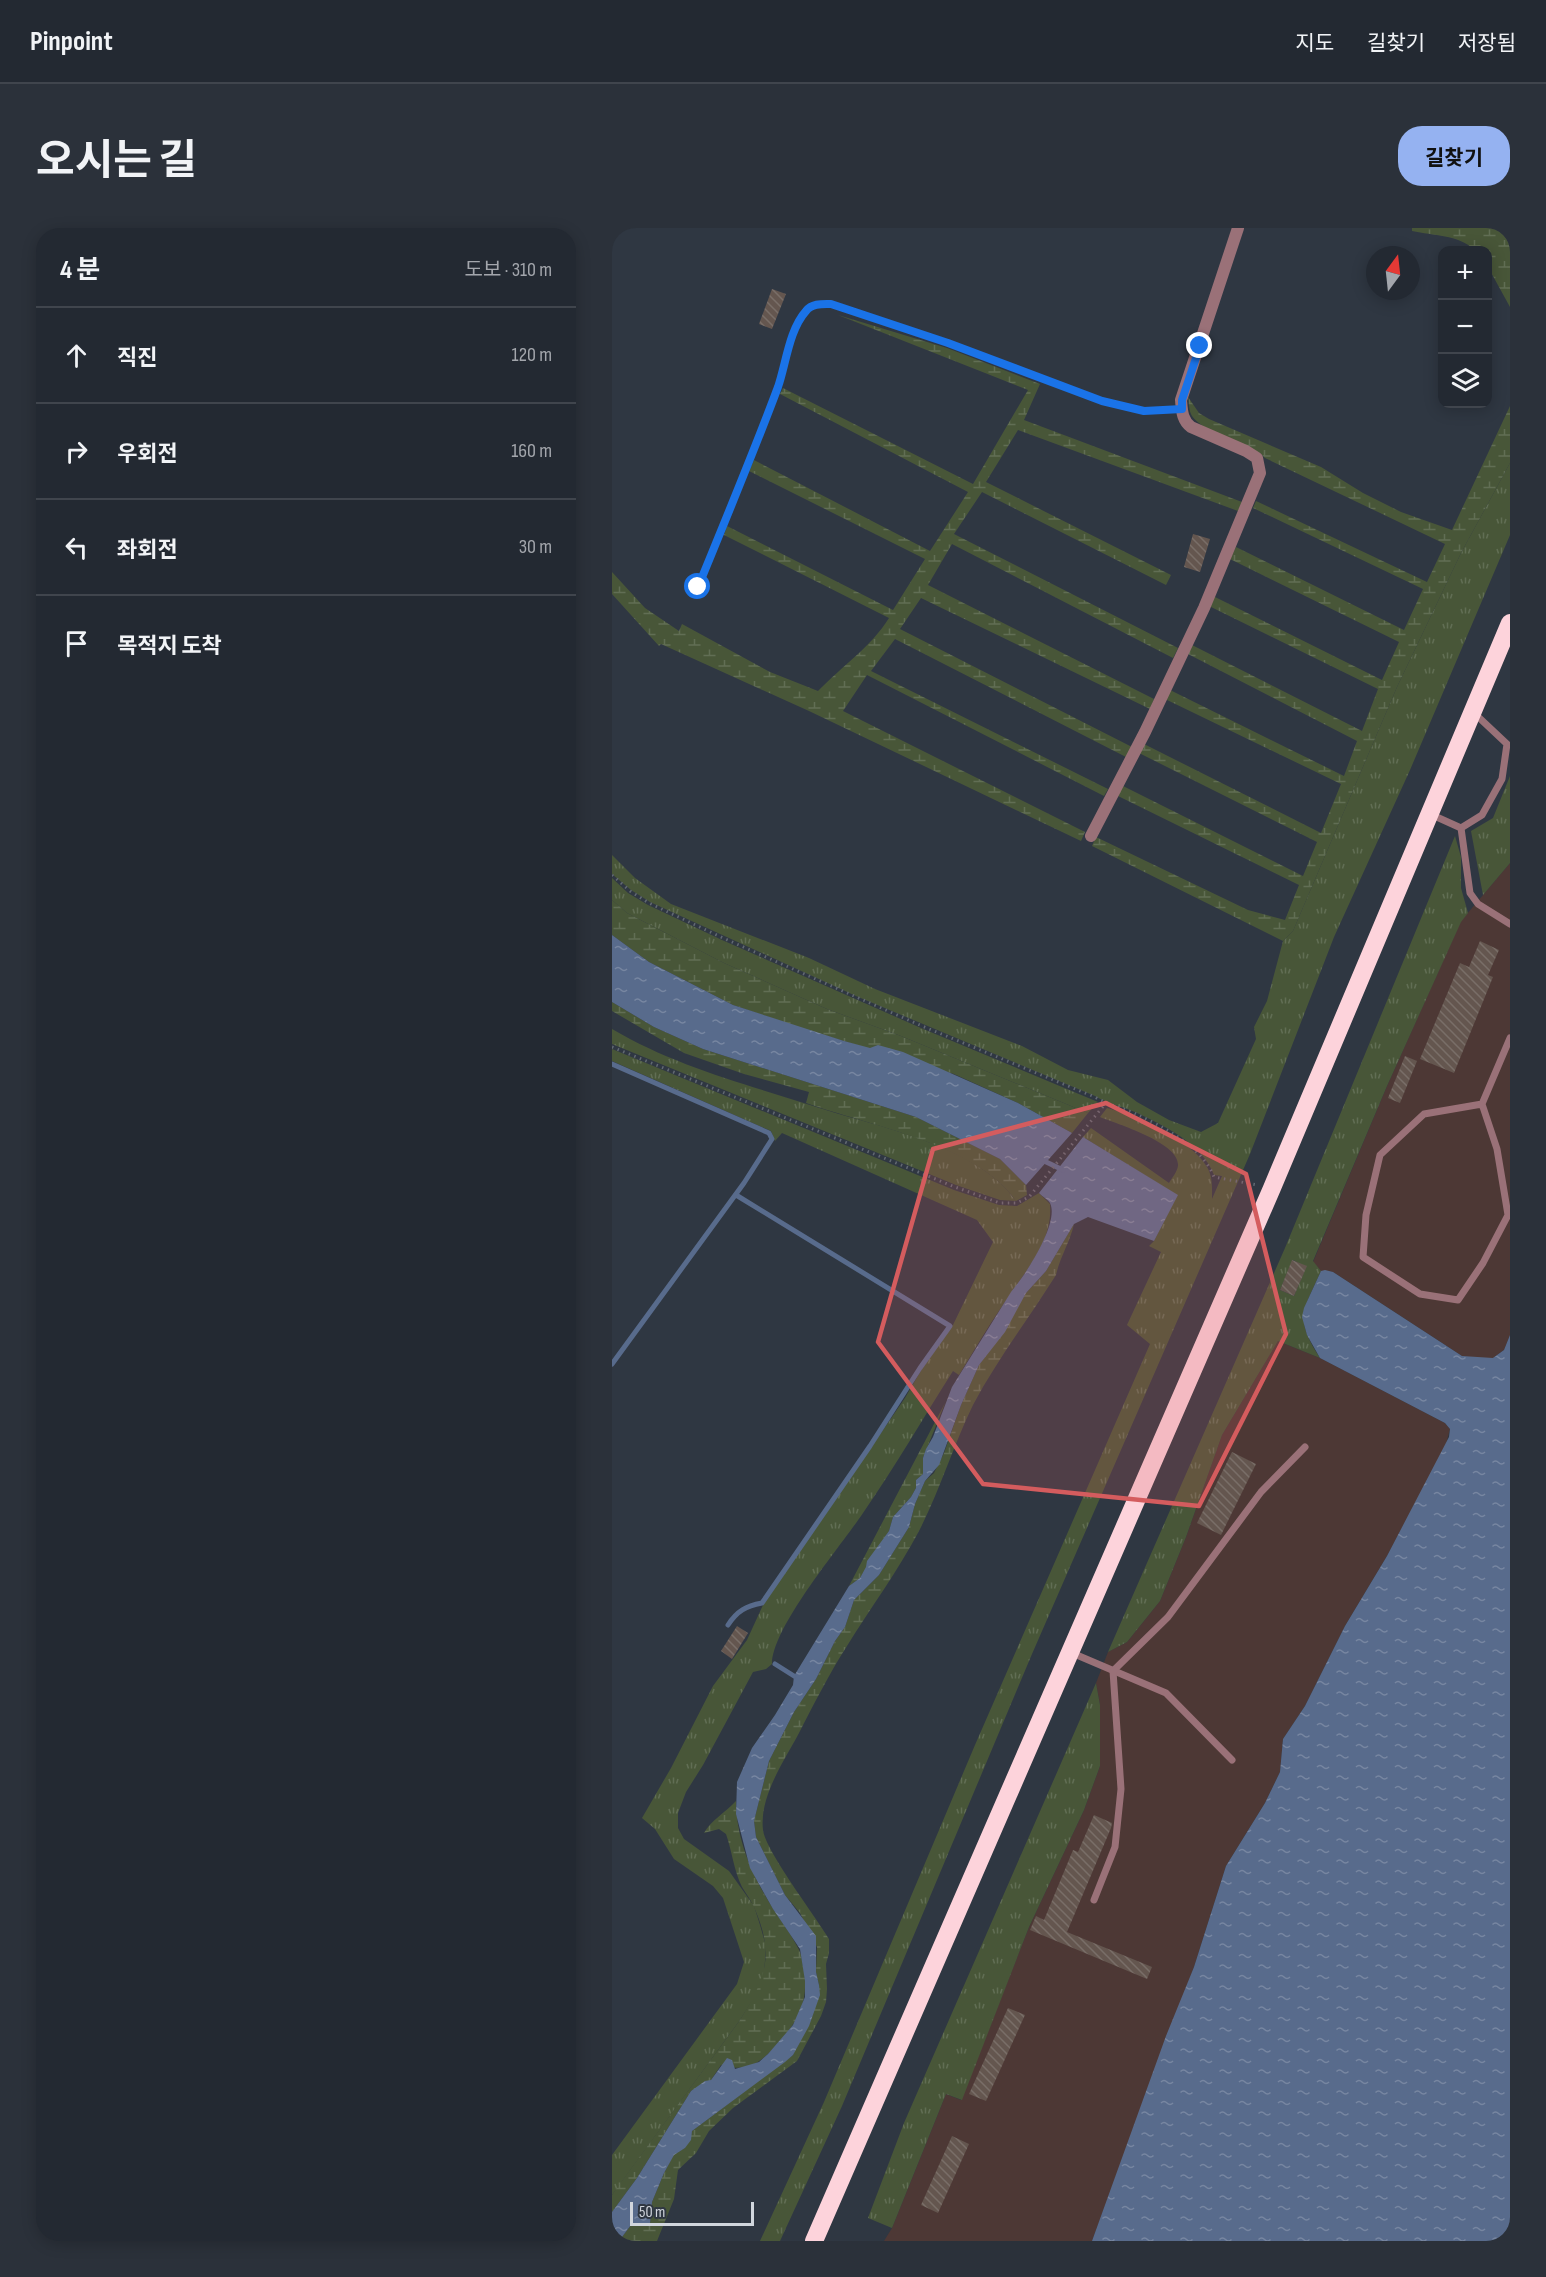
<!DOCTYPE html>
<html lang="ko">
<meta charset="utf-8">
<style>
:root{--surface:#232932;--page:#2b313a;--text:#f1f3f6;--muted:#a3a6ac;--line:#40454d;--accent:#95b2f1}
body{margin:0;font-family:"Sofia Sans Condensed","Noto Sans KR",sans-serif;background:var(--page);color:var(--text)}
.controls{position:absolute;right:18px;top:18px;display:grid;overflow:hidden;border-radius:12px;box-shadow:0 3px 15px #0003}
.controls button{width:54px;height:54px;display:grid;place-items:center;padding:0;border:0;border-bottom:2px solid var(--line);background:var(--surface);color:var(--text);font:30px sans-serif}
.compass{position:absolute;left:754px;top:18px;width:54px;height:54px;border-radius:50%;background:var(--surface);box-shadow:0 3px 15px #0003;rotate:15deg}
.scale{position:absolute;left:18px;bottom:15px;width:124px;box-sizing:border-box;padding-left:6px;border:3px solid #d1d6dd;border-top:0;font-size:16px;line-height:21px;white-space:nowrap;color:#d1d6dd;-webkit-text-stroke:4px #2f3742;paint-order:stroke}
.stop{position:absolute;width:18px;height:18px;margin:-14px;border:4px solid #1a73e8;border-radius:50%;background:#fff}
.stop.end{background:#1a73e8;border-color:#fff;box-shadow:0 2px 6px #0008}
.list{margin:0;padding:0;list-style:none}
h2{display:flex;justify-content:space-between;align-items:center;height:78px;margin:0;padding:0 24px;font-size:26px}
h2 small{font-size:20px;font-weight:400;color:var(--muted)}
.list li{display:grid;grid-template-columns:39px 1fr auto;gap:18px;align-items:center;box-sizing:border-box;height:96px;padding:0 24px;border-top:2px solid var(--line)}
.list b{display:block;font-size:22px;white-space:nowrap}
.list em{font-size:20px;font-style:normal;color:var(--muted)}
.icon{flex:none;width:33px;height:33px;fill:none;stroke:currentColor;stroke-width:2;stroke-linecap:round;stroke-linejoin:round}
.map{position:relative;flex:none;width:898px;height:2013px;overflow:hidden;border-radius:24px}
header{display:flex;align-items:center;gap:36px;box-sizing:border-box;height:84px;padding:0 30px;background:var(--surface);border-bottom:2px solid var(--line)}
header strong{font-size:28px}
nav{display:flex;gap:33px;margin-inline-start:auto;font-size:21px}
.intro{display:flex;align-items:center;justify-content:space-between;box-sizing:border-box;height:144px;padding:0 36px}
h1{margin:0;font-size:42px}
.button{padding:15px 27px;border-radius:24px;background:var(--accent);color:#111;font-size:21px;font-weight:700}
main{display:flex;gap:36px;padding:0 36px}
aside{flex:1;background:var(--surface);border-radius:24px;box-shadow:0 3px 15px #0003}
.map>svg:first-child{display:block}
.industrial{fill:#4d3835}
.grass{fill:url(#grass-tufts);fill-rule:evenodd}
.wetland{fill:url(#wetland-marsh)}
.water{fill:url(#water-ripples)}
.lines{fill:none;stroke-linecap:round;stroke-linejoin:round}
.stream{stroke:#586b8c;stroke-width:5}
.building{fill:url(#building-back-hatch)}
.path{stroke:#626973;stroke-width:3;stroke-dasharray:1.5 4.5;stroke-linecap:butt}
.lane{stroke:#9a7178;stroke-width:7}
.street{stroke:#9a7178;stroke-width:12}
.highway{stroke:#fdd3db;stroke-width:18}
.route{stroke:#1a73e8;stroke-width:8}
.marked{fill:#d45c5e;fill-opacity:0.2;stroke:#d45c5e;stroke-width:4.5;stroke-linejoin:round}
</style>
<header>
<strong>Pinpoint</strong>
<nav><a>지도</a><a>길찾기</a><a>저장됨</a></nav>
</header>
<div class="intro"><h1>오시는 길</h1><a class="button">길찾기</a></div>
<main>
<aside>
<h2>4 분<small>도보 · 310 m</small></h2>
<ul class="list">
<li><svg class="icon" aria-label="ahead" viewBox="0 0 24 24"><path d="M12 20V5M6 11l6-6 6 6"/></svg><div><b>직진</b></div><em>120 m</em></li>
<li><svg class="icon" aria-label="right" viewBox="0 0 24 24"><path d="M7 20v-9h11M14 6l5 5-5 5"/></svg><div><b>우회전</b></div><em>160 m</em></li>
<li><svg class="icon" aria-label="left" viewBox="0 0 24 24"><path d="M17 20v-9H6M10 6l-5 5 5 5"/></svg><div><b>좌회전</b></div><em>30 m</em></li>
<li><svg class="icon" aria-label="arrive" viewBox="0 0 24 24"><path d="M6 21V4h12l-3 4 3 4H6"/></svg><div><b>목적지 도착</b></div></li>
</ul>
</aside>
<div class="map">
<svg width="898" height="2013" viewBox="0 0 898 2013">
<defs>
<pattern id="grass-tufts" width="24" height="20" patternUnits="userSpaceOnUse" patternTransform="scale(1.5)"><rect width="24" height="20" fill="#485638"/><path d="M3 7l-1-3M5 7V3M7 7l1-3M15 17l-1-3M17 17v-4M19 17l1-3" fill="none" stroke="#616e54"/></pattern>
<pattern id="wetland-marsh" width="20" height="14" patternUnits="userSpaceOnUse" patternTransform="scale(1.5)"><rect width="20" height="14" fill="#485638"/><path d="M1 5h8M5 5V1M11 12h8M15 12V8" fill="none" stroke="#616e54"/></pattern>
<pattern id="water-ripples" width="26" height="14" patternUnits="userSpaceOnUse" patternTransform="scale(1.5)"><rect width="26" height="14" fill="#586b8c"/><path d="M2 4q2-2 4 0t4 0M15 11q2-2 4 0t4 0" fill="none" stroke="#7786a1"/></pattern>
<pattern id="building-back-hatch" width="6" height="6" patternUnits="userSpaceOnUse" patternTransform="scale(1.5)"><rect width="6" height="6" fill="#64564f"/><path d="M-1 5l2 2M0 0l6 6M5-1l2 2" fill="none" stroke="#796e68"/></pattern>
</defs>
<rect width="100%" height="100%" fill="#2f3742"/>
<g class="industrial">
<polygon points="898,635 898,1107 892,1122 881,1130 866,1131 850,1128 721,1044 709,1043 701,1034 775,858 849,693"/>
<polygon points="666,1113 708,1130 833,1195 838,1201 833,1220 775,1328 733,1398 693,1478 671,1511 668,1544 653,1575 614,1638 582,1739 480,2013 272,2013 280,2000 334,1866 349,1872 417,1699 472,1582 488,1538 488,1477 484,1455 496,1424 515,1414 548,1373 574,1309 610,1207"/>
</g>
<g class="grass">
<path d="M 898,235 L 898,307 L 798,542 L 722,709 L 638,926 L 420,1426 L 230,1878 L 168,2013 L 148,2013 L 212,1874 L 363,1517 L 538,1116 L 515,1097 L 549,1024 L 537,1018 L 542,1013 L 565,967 L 471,909 L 479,900 L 557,955 C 560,950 565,944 566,938 C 569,915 505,896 488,889 L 495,880 C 523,887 581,913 595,939 C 601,949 600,960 600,971 L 610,948 L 602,947 C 591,916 551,897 523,884 C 509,878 496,876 483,868 L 244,768 L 38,674 L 19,662 L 0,646 L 0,627 L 23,650 L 59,676 L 197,730 L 263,761 L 410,818 L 456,842 L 496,852 L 525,874 L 557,892 L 589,904 L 606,895 L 644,811 L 642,799 L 655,773 L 671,713 L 681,703 L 785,459 L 849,325 Z"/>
<polygon points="898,548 898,635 871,667 859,603 881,590"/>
<path d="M 843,608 L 849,629 L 849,660 L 856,685 L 849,694 L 775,858 L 701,1033 L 709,1043 C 691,1083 682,1090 708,1130 L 666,1113 L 610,1207 L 574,1309 L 548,1373 L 515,1414 L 496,1424 L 673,1020 ZM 681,1032 L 694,1039 L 682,1068 L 668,1062 Z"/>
<polygon points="0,650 16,665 36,677 110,712 309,800 486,874 476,885 289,808 215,781 112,735 15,685 0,672"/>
<path d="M 0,801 C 66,840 141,858 214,882 C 272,900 368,920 404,973 L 388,972 L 344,957 L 0,816 Z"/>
<path d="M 0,821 L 342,962 L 387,977 L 405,978 L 427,965 L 438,976 C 441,1010 418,1037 400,1064 C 381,1090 364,1119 347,1147 L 341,1143 C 311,1190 283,1239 251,1285 C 229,1318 160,1399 160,1436 L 154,1441 L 141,1444 L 91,1537 L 74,1564 L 66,1585 L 66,1600 L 72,1611 L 117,1643 L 142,1678 L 148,1697 L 154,1718 L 152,1747 L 143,1768 L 128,1792 L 0,1967 L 0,1927 L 125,1756 L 132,1734 L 111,1670 L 101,1658 L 62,1631 L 43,1601 L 30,1590 L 59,1540 L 101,1458 L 135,1412 L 151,1377 L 293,1170 L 310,1141 L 341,1097 L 381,1014 L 365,992 L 170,905 L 163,913 L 159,903 L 0,833 Z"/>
<polygon points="484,1455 488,1477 488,1538 472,1582 417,1699 350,1872 334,1866 280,2000 256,1990 292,1895"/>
</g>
<g class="wetland">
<path d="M 800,0 L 895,0 L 898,4 L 898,79 L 876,39 L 876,22 L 863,22 C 845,6 822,8 800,3 Z"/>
<path d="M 226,87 L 335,120 L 428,156 L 412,192 L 630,274 L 626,283 L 406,202 L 374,254 L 559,347 L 554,357 L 370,264 L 342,306 L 566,420 L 561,430 L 340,316 L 316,357 L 542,471 L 538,481 L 309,370 L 288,401 L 520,519 L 514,529 L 283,411 L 259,443 L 496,561 L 492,568 L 255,447 L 231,483 L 473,604 L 469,613 L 197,483 L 49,416 L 47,418 L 0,366 L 0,344 L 33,380 L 67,403 L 70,396 L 158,444 L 206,463 C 230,438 259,419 277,390 L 112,307 L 115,298 L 281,382 L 313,331 L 137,243 L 142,232 L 318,323 L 356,264 L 168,166 L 171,160 L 361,256 L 416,162 Z"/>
<path d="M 576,169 L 587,185 L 597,191 L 709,239 L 751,265 L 789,284 L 840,302 L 898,178 L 898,235 L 849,325 L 785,459 L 681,703 L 671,713 L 480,618 L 484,609 L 636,682 L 673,692 L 687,657 L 506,568 L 511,558 L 691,648 L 705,614 L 527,525 L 532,516 L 709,605 L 729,556 L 553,471 L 558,462 L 732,548 L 745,513 L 576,426 L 580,417 L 750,503 L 766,461 L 597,378 L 601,368 L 770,452 L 787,414 L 618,331 L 624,319 L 792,402 L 811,361 L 641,280 L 644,273 L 815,354 L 833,316 L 653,230 L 648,225 C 631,217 590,203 580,188 C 577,183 577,176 576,169 Z"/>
<polygon points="0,672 15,685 112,735 215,781 289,808 476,885 460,905 406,875 342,846 198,803 121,777 37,734 0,707"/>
<path d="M 0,774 L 42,799 L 91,821 L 304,889 L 388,931 L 414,957 L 415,967 L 404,973 C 366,917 256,897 194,875 L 197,864 L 132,846 L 72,825 L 0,783 Z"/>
<path d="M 462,996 C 458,1014 448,1029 444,1047 C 417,1090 385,1132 361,1177 C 341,1218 328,1262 307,1303 C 286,1343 259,1379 235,1418 C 217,1446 202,1476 187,1505 C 172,1533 147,1569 151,1602 C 153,1622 204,1689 217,1711 L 217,1725 L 214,1736 L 215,1761 L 214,1774 L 209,1788 L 185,1833 L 121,1880 L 97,1903 L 84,1925 L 66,1942 L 62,1971 L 45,2013 L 7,2013 L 19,1997 L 38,1996 L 40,1974 L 52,1945 L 62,1926 L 73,1920 L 80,1903 L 181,1827 L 207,1757 L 204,1744 L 205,1719 L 188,1685 L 173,1667 L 144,1609 L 142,1593 L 157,1533 L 182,1484 L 204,1451 L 223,1413 L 233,1399 L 242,1372 L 267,1347 L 297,1299 L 303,1276 L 313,1253 L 322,1245 L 332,1225 L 349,1177 L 367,1137 L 383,1115 L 414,1065 L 434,1043 Z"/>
<polygon points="333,1175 311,1230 311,1246 304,1252 304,1260 299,1269 281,1289 277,1303 248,1350 237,1358"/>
<path d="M 124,1573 C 124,1607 137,1640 154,1669 C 164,1687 177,1702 186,1720 C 190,1726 190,1735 192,1742 C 197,1776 185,1795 162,1820 C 146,1837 132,1844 109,1837 L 99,1852 L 79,1863 L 25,1950 L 0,1984 L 0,1967 L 4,1961 L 128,1792 C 154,1750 163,1727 142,1679 C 139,1672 134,1666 130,1659 C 122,1643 120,1623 114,1606 L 107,1601 L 92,1605 C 98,1593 114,1584 124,1573 Z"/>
</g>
<g class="water">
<polygon points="0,707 37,734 121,777 232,813 258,820 266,817 291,824 406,875 460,905 414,957 388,931 304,889 91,821 42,799 0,774"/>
<path d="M 471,909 L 566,967 L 542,1013 L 476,989 L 462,996 L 434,1043 L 414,1065 L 393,1104 L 367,1137 L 349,1177 L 327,1237 L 313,1253 L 303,1276 L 297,1299 L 267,1347 L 242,1372 L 233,1399 L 223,1413 L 204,1451 L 182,1484 L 157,1533 L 142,1593 L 144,1609 L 173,1667 L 204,1708 L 204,1744 L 207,1757 L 208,1767 L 197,1798 L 181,1827 L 173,1834 L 80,1903 L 79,1912 L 73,1920 L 62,1927 L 52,1945 L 40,1974 L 38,1996 L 19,1997 L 7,2013 L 0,2013 L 0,1984 L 25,1950 L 79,1863 L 93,1853 L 99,1852 L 115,1830 L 120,1832 L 123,1841 L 147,1834 L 156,1826 L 181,1797 L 193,1769 L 193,1753 L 188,1721 L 161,1681 L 138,1640 L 124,1586 L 125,1554 L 140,1520 L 163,1487 L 181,1457 L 182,1448 L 237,1358 L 248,1350 L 254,1339 L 255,1333 L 277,1303 L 281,1289 L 299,1269 L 304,1260 L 304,1252 L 311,1246 L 311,1230 L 314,1221 L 321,1209 L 340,1159 L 399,1064 C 412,1049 448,995 438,975 C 436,972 430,968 427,965 Z"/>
<polygon points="713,1042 721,1044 850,1128 881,1130 892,1122 898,1107 898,2013 480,2013 554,1808 582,1739 614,1638 653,1575 668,1544 671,1511 693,1478 733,1398 775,1328 837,1209 838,1201 833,1195 708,1130 695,1107 690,1089 692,1080 709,1043"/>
</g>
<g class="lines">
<g class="stream">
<polyline points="0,836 157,905 160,911 132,955 0,1136"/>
<polyline points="430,932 451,942"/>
<path d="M 116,1397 C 125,1383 134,1378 150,1375 L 258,1218 L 308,1140 L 338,1098 L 124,967"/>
<polyline points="163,1436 182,1448"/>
</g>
</g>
<g class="building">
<polygon points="160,61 174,66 160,101 147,96"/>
<polygon points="581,306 598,311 588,344 572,339"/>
<polygon points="868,713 887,722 876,747 881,749 842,845 808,831 848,735 857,739"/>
<polygon points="793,828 805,833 788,875 776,870"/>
<polygon points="680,1032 695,1038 682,1068 668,1062"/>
<polygon points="620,1224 644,1236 609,1307 585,1295"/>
<polygon points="125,1398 136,1405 120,1431 109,1423"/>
<polygon points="482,1587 500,1595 499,1600 455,1704 540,1739 535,1751 418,1702 424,1688 432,1692 461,1622 466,1624"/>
<polygon points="396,1780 413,1787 374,1873 357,1866"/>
<polygon points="340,1908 357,1916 326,1985 309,1977"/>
</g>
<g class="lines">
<g class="path">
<path d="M 86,359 C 114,291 142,224 167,155 C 176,132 177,102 194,83 C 200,75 210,76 219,76 L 336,115 L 490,173 L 532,183 L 555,182"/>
<path d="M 0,647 L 18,663 L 37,675 L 111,710 L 310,798 L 483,869 C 496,877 508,879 522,885 C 551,899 590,918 602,949 L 645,957"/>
<polyline points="0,819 343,959 388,975 405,975 417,969 493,876"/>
</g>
<g class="lane">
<polyline points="818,586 849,600 858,665 866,676 898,696"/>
<polyline points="849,600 870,587 890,551 895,516 861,484"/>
<polyline points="870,876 812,886 768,927 754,987 751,1029 808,1066 846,1072 871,1035 896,987 885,921 870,876 898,810"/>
<polyline points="460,1425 554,1465 620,1532"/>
<polyline points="482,1672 503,1619 509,1561 501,1443 556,1389 649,1264 693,1219"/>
</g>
<path class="street" d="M 479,608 L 533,504 L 592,380 L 648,245 L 645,230 L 634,223 L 579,199 C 570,192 570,183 569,172 L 626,0"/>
<polyline class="highway" points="202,2013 660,960 898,395"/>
</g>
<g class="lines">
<path class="route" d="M 86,359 C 113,293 141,226 166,159 C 174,136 177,102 194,83 C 200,75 211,76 219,76 L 336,115 L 490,173 L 532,183 L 570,181 L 570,172 L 588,118"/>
</g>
<path class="marked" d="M 494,875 L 634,946 L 674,1106 L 587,1278 L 371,1256 L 266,1114 L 321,921 Z"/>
</svg>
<div class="controls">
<button>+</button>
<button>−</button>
<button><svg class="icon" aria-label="layers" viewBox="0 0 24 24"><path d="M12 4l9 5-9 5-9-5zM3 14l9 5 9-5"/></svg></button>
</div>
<svg class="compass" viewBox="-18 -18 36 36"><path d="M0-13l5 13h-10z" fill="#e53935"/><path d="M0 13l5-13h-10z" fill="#a3a6ac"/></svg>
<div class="scale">50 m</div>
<div class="stop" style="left:86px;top:359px"></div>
<div class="stop end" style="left:588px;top:118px"></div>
</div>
</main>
